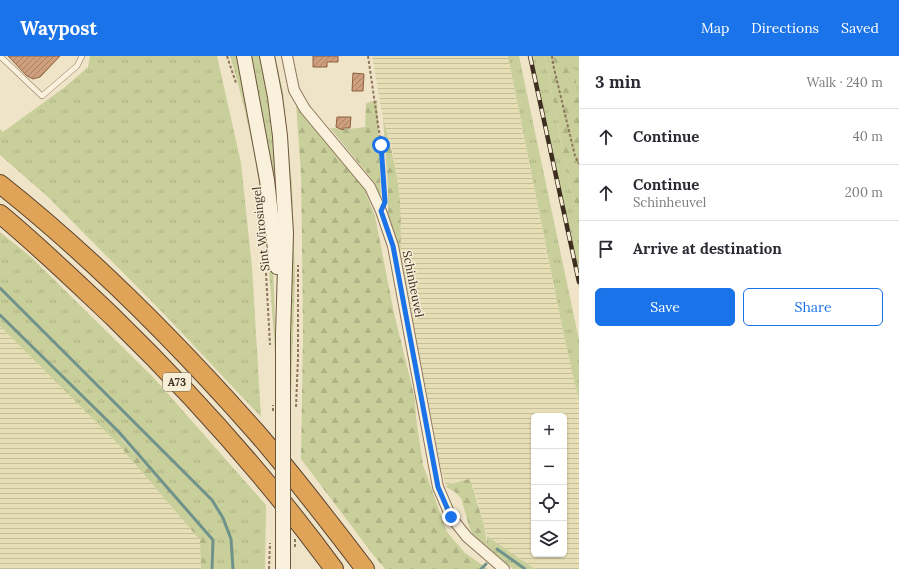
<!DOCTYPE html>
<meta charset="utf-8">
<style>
:root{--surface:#fff;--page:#f2f2f3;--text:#2b2b33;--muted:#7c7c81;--line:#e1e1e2;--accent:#1a73e8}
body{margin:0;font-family:Lora,serif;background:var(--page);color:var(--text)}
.controls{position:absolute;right:12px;bottom:12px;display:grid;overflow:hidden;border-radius:6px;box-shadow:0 1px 3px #0004}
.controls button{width:36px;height:36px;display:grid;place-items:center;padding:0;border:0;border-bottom:1px solid var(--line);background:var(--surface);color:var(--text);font:20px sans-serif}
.stop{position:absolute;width:12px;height:12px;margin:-9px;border:3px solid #1a73e8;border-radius:50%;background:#fff}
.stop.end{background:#1a73e8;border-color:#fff;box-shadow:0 1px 4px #0008}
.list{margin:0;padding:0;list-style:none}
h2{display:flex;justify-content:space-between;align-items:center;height:52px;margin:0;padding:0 16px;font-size:17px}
h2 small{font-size:13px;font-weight:400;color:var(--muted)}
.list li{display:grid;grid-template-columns:26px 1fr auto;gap:12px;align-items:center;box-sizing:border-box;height:56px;padding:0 16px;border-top:1px solid var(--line)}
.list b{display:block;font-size:15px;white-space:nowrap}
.list p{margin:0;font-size:13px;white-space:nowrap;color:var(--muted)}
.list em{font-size:13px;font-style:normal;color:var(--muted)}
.actions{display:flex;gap:8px;padding:12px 16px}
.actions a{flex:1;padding:9px 0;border:1px solid var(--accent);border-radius:6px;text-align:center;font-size:14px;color:var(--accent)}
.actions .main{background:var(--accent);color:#fff}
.icon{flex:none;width:22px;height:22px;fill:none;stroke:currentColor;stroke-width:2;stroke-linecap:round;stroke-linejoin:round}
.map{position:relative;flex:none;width:579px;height:513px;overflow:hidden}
header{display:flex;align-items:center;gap:24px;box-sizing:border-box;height:56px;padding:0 20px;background:var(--accent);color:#fff}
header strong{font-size:19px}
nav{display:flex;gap:22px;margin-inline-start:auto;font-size:14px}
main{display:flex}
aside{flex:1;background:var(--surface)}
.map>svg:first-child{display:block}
.farmland{fill:url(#farmland-rules);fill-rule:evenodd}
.grass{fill:url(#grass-tufts)}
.forest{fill:url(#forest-firs)}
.park{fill:url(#park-crowns)}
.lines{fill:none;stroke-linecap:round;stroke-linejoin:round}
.stream{stroke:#6f938a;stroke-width:3}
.building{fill:url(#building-hatch);stroke:#8d5f41}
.service-casing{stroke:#8d765c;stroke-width:6}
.minor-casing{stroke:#8d765c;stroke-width:12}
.secondary-casing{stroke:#6f573f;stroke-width:16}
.motorway-casing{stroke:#5b4430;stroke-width:20}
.path{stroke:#8d765c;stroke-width:2;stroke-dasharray:3 2;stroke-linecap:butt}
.service{stroke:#faf1dc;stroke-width:5}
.minor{stroke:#faf1dc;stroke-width:10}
.secondary{stroke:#faf1dc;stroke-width:14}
.motorway{stroke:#e0a458;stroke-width:18}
.rail-casing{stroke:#3d2e20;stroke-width:4.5}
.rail{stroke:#f7eed8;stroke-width:3;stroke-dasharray:9;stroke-linecap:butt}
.secondary-bridge-casing{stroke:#6f573f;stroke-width:16;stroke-linecap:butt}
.path-bridge{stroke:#8d765c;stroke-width:2;stroke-dasharray:3 2;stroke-linecap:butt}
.secondary-bridge{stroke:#faf1dc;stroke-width:14}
.route{stroke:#1a73e8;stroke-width:5}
.labels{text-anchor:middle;stroke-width:3;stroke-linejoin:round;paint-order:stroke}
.shield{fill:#f7eed8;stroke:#756857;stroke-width:1}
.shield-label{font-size:11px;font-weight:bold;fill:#3d2e20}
.street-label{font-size:12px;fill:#3d2e20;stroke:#f7eed8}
</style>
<header>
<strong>Waypost</strong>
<nav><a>Map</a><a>Directions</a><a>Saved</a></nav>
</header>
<main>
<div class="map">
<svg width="579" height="513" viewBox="0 0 579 513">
<defs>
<pattern id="farmland-rules" width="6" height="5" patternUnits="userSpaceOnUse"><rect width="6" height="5" fill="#e6deb5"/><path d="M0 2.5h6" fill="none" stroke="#c6bf9b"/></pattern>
<pattern id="grass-tufts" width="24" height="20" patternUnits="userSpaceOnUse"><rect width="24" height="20" fill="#c9cf9b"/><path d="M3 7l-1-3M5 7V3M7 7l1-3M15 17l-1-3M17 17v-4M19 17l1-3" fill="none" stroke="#aeb285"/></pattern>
<pattern id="forest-firs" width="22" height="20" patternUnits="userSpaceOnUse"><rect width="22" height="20" fill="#c9cf9b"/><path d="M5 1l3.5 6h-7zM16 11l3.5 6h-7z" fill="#aeb285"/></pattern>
<pattern id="park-crowns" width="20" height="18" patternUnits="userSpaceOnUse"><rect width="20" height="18" fill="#c9cf9b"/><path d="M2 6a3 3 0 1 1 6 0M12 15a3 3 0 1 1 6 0" fill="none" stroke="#aeb285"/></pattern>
<pattern id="building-hatch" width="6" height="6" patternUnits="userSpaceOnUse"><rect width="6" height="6" fill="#cf9f7d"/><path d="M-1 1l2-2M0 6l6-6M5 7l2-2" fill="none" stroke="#a98266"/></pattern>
</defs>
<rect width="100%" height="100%" fill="#f0e4c8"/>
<g class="farmland">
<path d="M 372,0 L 508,0 L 564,280 L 579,345 L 579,513 L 535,513 L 487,480 L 473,430 L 459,424 L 449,428 L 446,431 L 439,404 L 421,310 L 408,258 L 400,214 L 401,182 L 398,127 L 392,93 L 383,62 ZM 534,360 L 564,360 L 564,498 L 534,498 Z"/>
<polygon points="0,270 117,387 200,484 201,513 0,513"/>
</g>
<g class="grass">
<polygon points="90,0 217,0 241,107 252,211 261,361 165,259 47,140 0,99 0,73 3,76 65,31 88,11"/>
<path d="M 230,0 L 239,0 L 260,108 L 273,205 L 277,325 C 272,258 269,189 258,122 C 252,81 242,40 230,0 Z"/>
<path d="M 248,0 L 262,0 C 277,68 279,138 282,207 Z"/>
<polygon points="270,0 275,0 283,36 292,129 295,222 291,340 288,130"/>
<polygon points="508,0 519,0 579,284 579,345 564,280"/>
<polygon points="529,0 545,0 561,87 576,154 579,158 579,233"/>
<polygon points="0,176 31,201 154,322 266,449 265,513 211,513 209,479 122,382 117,387 0,270"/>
<polygon points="487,480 535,513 513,513 486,492"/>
</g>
<g class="forest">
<polygon points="545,0 579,0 579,158 576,154 561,87"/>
<polygon points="377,44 381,142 370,121 330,72 348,73 365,71 366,47"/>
<polygon points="296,48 364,132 375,160 394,257 415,343 416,361 423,409 447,476 465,497 488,513 385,513 371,496 301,403 303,279 302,181 301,118"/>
<path d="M 383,62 C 389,84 395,106 398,128 C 402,157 401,185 400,214 L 388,162 L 388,131 Z"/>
<polygon points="121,382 209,479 211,513 201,513 200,484 117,387"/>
<path d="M 469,423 C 474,431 475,441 478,450 C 483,465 487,476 486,492 L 474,482 L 469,470 L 461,442 L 455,436 L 446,431 L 449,428 Z"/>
</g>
<polygon class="park" points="572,0 579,0 579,45"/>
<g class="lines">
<g class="stream">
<polyline points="0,232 212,444 223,462 231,483 233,513"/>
<polyline points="0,259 118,375 213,484 212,513"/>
<polyline points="497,493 525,513"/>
<polyline points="481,513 486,508"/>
</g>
</g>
<g class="building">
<polygon points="8,0 60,0 40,21 33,23 27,20"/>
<polygon points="313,0 338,0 338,6 327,6 327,11 313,11"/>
<polygon points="353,17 364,18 363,35 352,35"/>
<polygon points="337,61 351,61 350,72 344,72 343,74 336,71"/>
</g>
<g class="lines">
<defs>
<polyline id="service" points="0,0 42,40 77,10 82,0"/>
<polyline id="minor" points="287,0 294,34 305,53 370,131 381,155 393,190 438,431 451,461 467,481 504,513"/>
<g id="secondary">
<polyline points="244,0 267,124 277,211"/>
<polyline points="267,0 275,41 280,80 286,177 283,279 283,361"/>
<polyline points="283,513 283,477"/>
</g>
<g id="motorway">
<path d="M 0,128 C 91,200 179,289 256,376 C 294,420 330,467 365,513"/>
<path d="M 0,158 C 40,191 77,227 114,262 C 194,340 268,423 334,513"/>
</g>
</defs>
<use href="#service" class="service-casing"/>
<use href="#minor" class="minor-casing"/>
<use href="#secondary" class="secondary-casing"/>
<use href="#motorway" class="motorway-casing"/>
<g class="path">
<polyline points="227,0 236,27"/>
<polyline points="368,0 381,89 385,138"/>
<polyline points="552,0 553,8 575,100 579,108"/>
<polyline points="266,217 270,289"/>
<polyline points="296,351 298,301 298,209"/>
<polyline points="269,513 270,487"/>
</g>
<use href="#service" class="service"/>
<use href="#minor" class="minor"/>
<use href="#secondary" class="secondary"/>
<use href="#motorway" class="motorway"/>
<defs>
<polyline id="rail" points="530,0 579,226"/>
</defs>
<use href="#rail" class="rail-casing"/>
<use href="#rail" class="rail"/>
<defs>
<polyline id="secondary-bridge" points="283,477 283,361"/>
</defs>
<use href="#secondary-bridge" class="secondary-bridge-casing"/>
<g class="path-bridge">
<polyline points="273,355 273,349"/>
<polyline points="295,491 295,482"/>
</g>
<use href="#secondary-bridge" class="secondary-bridge"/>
</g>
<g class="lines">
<polyline class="route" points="381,89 385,146 381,155 393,190 438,431 451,461"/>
</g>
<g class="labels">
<rect class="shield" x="163" y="317" width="28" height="18" rx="3"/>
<g class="shield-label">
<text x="177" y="330">A73</text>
</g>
<g class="street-label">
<text transform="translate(261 173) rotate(-96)" y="4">Sint Wirosingel</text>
<text transform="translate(413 228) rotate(79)" y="4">Schinheuvel</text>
</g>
</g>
</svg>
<div class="controls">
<button>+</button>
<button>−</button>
<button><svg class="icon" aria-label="locate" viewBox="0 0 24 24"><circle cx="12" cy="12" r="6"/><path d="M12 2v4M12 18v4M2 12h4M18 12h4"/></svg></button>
<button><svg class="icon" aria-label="layers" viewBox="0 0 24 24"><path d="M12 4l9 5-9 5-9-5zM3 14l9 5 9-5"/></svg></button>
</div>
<div class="stop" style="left:381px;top:89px"></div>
<div class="stop end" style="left:451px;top:461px"></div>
</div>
<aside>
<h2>3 min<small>Walk · 240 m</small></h2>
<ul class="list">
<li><svg class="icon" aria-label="ahead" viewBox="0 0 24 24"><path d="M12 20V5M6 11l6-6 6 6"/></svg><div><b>Continue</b></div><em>40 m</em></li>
<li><svg class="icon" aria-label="ahead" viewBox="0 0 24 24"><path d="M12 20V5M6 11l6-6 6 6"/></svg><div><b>Continue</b><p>Schinheuvel</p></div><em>200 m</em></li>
<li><svg class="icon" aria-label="arrive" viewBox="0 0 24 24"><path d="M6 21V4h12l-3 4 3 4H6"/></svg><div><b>Arrive at destination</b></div></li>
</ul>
<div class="actions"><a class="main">Save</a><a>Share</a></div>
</aside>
</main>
